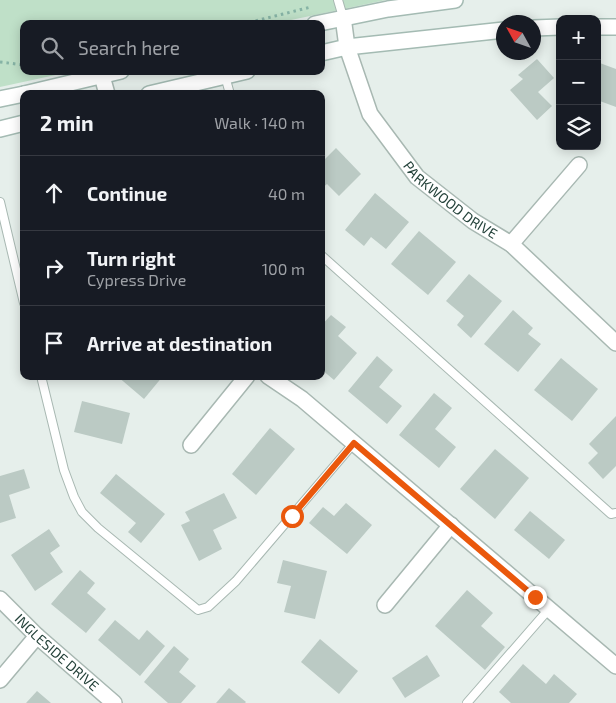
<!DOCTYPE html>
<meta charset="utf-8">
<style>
:root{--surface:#171b24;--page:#242831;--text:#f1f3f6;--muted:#9ea1a6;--line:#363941}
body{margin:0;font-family:"Exo 2",sans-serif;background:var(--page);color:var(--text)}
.controls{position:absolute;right:15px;top:15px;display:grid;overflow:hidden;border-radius:10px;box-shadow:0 2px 12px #0003}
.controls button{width:45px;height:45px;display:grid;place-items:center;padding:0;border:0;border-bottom:1px solid var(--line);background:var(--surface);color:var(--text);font:25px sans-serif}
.compass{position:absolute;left:496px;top:15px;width:45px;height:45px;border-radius:50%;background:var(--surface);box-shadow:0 2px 12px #0003;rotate:310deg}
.stop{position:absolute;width:15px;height:15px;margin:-11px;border:4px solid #ea580c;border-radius:50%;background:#fff}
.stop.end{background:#ea580c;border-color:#fff;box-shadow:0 1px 5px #0008}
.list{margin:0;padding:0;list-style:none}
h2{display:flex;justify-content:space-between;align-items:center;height:65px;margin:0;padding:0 20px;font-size:21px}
h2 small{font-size:16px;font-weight:400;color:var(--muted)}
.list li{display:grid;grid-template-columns:32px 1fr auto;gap:15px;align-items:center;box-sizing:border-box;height:75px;padding:0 20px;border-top:1px solid var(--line)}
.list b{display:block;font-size:19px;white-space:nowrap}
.list p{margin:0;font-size:16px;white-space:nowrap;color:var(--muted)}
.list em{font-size:16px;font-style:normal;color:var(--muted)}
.icon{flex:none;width:28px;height:28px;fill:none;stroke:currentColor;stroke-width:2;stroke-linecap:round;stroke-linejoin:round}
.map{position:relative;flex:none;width:616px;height:703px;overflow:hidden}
.search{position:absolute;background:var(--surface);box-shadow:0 2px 12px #0003;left:20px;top:20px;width:305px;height:55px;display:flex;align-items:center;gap:12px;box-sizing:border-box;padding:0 18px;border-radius:10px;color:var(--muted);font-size:19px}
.panel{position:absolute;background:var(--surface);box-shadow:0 2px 12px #0003;left:20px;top:90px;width:305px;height:290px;border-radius:10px}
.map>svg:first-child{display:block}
.green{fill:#bfe0c8}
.building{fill:#bbcac4}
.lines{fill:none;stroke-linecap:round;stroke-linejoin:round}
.service-casing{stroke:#a8b8b2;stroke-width:10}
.minor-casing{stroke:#a8b8b2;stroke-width:18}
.secondary-casing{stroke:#a4bbb3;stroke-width:18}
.path{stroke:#86b3a5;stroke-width:3;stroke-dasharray:2.5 4;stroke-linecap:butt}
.service{stroke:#fff;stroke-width:8}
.minor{stroke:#fff;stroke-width:15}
.secondary{stroke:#fff;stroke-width:15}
.route{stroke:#ea580c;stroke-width:6}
.labels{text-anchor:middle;stroke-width:4.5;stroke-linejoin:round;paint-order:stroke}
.street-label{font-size:14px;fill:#24423a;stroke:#f7fbf9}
</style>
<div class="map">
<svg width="616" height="703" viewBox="0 0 616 703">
<rect width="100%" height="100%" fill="#e6efeb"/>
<polygon class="green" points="0,0 386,0 272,24 24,24 24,71 74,71 0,87"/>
<g class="building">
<polygon points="537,59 554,78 538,92 552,106 537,120 510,90 523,79 518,75"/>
<polygon points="597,62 616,69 616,107 597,100"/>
<polygon points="336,148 361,174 339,196 327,184 321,189 321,163"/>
<polygon points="375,193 409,222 386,249 371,237 364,246 345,230"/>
<polygon points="419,231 456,262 428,295 391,264"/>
<polygon points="469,274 502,301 471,338 457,325 464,316 446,301"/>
<polygon points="513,310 533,328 528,334 541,344 518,372 484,344"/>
<polygon points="331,315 346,327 338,336 357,353 334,380 321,369 321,326"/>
<polygon points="377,356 393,370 379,387 402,406 387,424 348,391"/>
<polygon points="561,358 598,389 572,421 534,390"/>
<polygon points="117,376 163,376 144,399"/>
<polygon points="434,393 452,408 435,429 456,447 439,468 399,435"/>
<polygon points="82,401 130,413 122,444 74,432"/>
<polygon points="616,416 616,466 603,479 588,463 598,453 589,444"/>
<polygon points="270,428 295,449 256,495 232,474"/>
<polygon points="495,449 529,478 495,519 460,489"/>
<polygon points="24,469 30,488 9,495 16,518 0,523 0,476"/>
<polygon points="116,474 165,514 141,543 128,532 136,523 100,493"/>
<polygon points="224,493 237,518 213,530 222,549 199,561 181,525 190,521 185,512"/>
<polygon points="346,503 372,525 347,554 309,523 323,507 334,516"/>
<polygon points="530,511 565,540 549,559 514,530"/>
<polygon points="49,529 60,546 50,553 63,572 35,591 11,555"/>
<polygon points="283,560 327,571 315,619 284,612 291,586 277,583"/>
<polygon points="80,570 95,583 87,593 106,609 86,633 51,604"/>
<polygon points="467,590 493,613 481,626 505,647 485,670 435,626"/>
<polygon points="115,620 139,640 147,630 165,646 140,676 98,640"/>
<polygon points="320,639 358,671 339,694 301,662"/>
<polygon points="174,646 189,659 179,672 196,686 181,703 168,703 144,682"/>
<polygon points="427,655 440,676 405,698 392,678"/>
<polygon points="523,664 546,684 554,674 577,694 569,703 511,703 499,692"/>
<polygon points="229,688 246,702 245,703 216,703"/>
<polygon points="37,691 51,703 26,703"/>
</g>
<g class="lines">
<defs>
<g id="service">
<polyline points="338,0 343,17"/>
<polyline points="225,76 230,94"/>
<polyline points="0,202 24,303"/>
<polyline points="321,255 611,514 616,513"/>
<polyline points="41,376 64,470 74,497 82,512 98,528 198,610 208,607 236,581 354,443"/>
<polyline points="467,703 549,609"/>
</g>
<g id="minor">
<path id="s1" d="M 343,17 L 347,47 L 370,114 L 417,177 L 473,221 L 511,244 L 616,343"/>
<polyline points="102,76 107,94"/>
<polyline points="511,244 579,165"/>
<polyline points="268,376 302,399 616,666"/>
<polyline points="191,445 247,376"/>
<path id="s2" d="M 0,599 L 37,636 L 114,703"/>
<polyline points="385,605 451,525"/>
<polyline points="0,680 37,636"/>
</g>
<g id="secondary">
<polyline points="315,24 388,9 455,0"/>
<polyline points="597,27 616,27"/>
<polyline points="534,28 560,27"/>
<polyline points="321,53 347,47 504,30"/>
<polyline points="24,94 121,71"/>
<polyline points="149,94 247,71"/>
<polyline points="0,99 24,94"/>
<polyline points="0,129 24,123"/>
</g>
</defs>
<use href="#service" class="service-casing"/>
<use href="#minor" class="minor-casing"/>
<use href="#secondary" class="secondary-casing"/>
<g class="path">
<polyline points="243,24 311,7"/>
<polyline points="0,62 24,65"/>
</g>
<use href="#service" class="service"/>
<use href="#minor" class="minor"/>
<use href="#secondary" class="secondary"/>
</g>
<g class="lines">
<polyline class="route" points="292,516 354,443 535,597"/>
</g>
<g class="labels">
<g class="street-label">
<text dy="5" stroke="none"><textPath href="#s1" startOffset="220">PARKWOOD DRIVE</textPath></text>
<text dy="5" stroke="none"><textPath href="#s2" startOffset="78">INGLESIDE DRIVE</textPath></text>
</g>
</g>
</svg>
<div class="controls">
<button>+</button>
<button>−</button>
<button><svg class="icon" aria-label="layers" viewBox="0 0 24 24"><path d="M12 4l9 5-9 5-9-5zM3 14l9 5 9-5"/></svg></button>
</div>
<svg class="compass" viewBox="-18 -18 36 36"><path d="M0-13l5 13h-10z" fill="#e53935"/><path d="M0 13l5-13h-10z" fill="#9ea1a6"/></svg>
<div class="stop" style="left:292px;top:516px"></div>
<div class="stop end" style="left:535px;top:597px"></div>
<div class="search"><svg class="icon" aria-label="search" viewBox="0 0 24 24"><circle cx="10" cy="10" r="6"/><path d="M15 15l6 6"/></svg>Search here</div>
<section class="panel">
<h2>2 min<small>Walk · 140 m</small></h2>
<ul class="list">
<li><svg class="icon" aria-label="ahead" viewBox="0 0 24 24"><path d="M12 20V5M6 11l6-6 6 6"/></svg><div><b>Continue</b></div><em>40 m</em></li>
<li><svg class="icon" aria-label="right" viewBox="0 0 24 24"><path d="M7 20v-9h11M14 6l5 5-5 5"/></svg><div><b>Turn right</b><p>Cypress Drive</p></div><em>100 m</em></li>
<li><svg class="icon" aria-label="arrive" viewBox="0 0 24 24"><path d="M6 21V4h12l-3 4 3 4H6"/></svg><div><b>Arrive at destination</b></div></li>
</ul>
</section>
</div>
